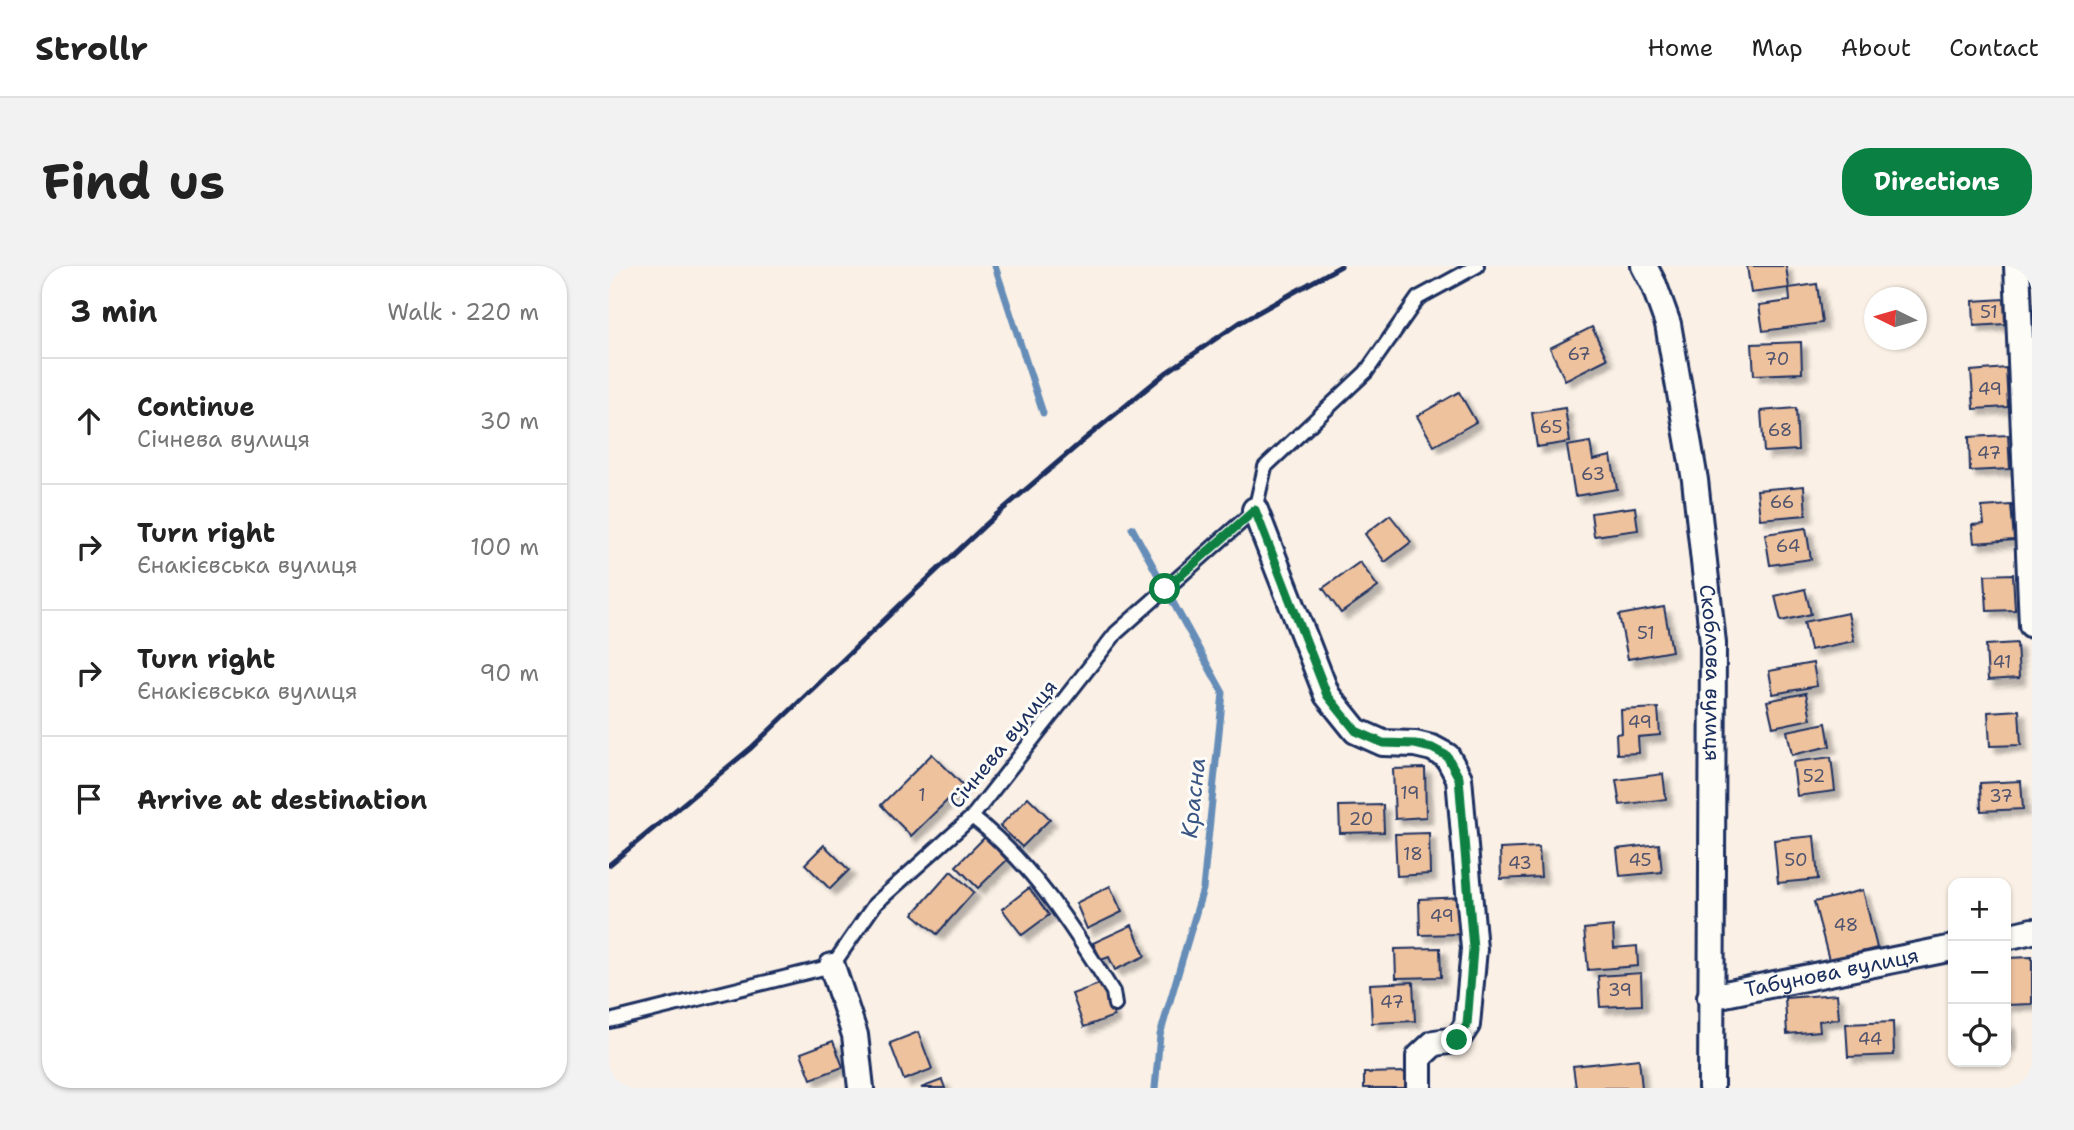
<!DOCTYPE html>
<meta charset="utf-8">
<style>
:root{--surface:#fff;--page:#f2f2f2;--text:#222;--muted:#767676;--line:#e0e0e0;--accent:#0b8043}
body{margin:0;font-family:"Shantell Sans",sans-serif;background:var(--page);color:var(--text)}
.controls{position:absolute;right:21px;bottom:21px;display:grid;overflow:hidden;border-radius:14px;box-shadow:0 2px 5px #0004}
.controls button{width:63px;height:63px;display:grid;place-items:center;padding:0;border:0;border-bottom:2px solid var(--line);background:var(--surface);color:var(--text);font:35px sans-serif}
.compass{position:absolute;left:1255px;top:21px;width:63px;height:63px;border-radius:50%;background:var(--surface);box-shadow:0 2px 5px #0004;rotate:275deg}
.stop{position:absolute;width:21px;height:21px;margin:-16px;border:5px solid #0b8043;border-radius:50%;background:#fff}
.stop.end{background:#0b8043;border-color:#fff;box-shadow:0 2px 7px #0008}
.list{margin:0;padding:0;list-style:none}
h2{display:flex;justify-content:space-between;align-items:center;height:91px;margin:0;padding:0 28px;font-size:30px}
h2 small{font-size:23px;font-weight:400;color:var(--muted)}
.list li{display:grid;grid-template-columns:46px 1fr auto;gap:21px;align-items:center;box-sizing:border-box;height:126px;padding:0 28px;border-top:2px solid var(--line)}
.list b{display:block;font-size:26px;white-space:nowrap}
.list p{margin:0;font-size:23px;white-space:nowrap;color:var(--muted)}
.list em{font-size:23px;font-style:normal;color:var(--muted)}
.icon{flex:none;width:38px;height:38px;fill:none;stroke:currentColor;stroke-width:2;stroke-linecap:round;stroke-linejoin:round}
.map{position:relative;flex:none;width:1423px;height:822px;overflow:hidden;border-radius:28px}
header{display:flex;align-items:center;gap:42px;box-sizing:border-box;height:98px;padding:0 35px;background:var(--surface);border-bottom:2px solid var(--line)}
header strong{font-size:33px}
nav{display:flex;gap:38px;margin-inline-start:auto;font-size:24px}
.intro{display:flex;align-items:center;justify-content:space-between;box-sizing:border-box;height:168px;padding:0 42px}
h1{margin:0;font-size:49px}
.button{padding:18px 32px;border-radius:28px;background:var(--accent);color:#fff;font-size:24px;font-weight:700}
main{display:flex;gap:42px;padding:0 42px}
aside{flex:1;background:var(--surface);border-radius:28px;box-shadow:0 2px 5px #0004}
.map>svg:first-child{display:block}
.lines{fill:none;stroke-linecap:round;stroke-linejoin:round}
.stream{stroke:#658db8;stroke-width:7}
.building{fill:#efc29e;stroke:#1b2f5e;stroke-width:2;filter:url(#shadow)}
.service-casing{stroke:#1b2f5e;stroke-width:18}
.minor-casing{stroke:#1b2f5e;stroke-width:30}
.service{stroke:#fdfcf7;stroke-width:12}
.minor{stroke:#fdfcf7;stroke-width:24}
.rail{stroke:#1b2f5e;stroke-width:5}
.route{stroke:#0b8043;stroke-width:9}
.labels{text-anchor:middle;stroke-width:6;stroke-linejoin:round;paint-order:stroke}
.number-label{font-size:18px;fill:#50546e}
.street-label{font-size:21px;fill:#1b2f5e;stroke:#fdfcf7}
.water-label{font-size:23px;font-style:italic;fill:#3a5684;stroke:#fdfcf7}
</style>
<header>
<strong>Strollr</strong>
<nav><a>Home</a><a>Map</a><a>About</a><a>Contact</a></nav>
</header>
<div class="intro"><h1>Find us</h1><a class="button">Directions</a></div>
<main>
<aside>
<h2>3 min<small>Walk · 220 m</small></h2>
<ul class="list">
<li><svg class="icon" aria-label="ahead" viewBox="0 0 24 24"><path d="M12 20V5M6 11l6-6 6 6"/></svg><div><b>Continue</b><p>Січнева вулиця</p></div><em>30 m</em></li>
<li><svg class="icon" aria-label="right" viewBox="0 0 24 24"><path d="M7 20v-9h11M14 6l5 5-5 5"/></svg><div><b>Turn right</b><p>Єнакієвська вулиця</p></div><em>100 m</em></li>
<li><svg class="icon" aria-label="right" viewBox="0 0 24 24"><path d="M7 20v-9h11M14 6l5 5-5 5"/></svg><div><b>Turn right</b><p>Єнакієвська вулиця</p></div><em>90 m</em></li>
<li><svg class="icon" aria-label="arrive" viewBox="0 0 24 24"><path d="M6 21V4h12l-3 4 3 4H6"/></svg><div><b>Arrive at destination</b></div></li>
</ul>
</aside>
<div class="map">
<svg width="1423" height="822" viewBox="0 0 1423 822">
<defs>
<filter id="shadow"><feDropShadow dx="6" dy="6" stdDeviation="2" flood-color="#0004"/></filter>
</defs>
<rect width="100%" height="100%" fill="#faf0e5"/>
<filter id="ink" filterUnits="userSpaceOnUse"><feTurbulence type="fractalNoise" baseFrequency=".0143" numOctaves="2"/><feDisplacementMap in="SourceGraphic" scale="14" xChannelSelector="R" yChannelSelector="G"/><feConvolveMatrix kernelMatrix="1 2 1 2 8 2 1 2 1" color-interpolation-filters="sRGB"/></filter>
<g filter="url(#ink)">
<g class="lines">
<g class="stream">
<polyline points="386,0 434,147"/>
<polyline points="523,262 614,427 594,623 551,769 546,822"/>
</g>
</g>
<g class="building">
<polygon points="1138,0 1177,0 1180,22 1142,27"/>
<polygon points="1208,18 1213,57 1154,65 1150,39 1181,35 1180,22"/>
<polygon points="1395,33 1396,58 1365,60 1364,35"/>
<polygon points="983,61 998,93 956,114 941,82"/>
<polygon points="1192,76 1193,107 1145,109 1143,78"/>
<polygon points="1397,102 1399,141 1365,143 1362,105"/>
<polygon points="850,126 867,156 825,180 808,150"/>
<polygon points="956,142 961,176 928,181 923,147"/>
<polygon points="1187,142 1189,184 1155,186 1152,145"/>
<polygon points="1399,169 1401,203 1361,205 1360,171"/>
<polygon points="981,176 984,194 1002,190 1008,223 966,230 958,180"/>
<polygon points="1195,220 1197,249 1151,253 1148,224"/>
<polygon points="1402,239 1405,274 1365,277 1363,259 1375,258 1373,241"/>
<polygon points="1026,241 1029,264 985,270 982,247"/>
<polygon points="781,249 802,276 776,296 756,268"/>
<polygon points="1197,262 1202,293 1161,299 1156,268"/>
<polygon points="751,296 769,321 732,347 714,322"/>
<polygon points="1404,308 1406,344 1378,345 1376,309"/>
<polygon points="1196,323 1202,348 1172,355 1166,330"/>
<polygon points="1055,341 1063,385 1019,393 1010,349"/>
<polygon points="1239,347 1245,375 1201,384 1195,356"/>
<polygon points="1408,377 1410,412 1379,414 1377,379"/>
<polygon points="1204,397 1208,420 1164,428 1160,405"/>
<polygon points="1197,427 1202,453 1164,461 1158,435"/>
<polygon points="1049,442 1051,469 1029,471 1030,487 1008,488 1007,468 1013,467 1012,444"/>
<polygon points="1410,444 1412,479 1381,480 1379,446"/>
<polygon points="1217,457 1221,480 1183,489 1178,465"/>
<polygon points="323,488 354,519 302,570 272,539"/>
<polygon points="1222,491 1226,525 1188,530 1184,496"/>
<polygon points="816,502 817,551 786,553 784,503"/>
<polygon points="1054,508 1057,533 1011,539 1007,514"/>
<polygon points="1412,515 1414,543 1372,545 1371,517"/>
<polygon points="419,531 441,553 413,581 391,560"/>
<polygon points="774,539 775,566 731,567 730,540"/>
<polygon points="820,567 821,608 788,610 786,568"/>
<polygon points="1205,570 1209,613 1169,617 1165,574"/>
<polygon points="376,571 398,594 369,622 347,600"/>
<polygon points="1050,578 1053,606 1011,610 1008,583"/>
<polygon points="215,579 240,604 221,623 196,598"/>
<polygon points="930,581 932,611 892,613 891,583"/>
<polygon points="342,605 365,626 328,668 304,648"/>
<polygon points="501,620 513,646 478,663 467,637"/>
<polygon points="420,622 440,649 413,669 393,643"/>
<polygon points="1254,624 1268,682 1220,694 1205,636"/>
<polygon points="854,631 855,668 811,669 810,633"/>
<polygon points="523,659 536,690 506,704 500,691 492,694 484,677"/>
<polygon points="1004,660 1005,682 1028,680 1029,700 979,704 975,663"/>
<polygon points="831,682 832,711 787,712 786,683"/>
<polygon points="1423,691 1423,738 1397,739 1397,692"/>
<polygon points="1032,707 1033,739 991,741 989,710"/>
<polygon points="804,716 806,755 763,757 761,718"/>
<polygon points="493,717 505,750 475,761 463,728"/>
<polygon points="1228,728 1230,753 1210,755 1211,765 1178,768 1176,732"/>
<polygon points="1284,756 1285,789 1239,791 1237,758"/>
<polygon points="1400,757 1401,779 1397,779 1397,758"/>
<polygon points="309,766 323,803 295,814 281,777"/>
<polygon points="224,775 234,801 202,813 192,787"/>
<polygon points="1030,793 1033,822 967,822 964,800"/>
<polygon points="797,806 797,822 755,822 755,807"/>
<polygon points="333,814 336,822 312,822"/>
</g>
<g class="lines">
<defs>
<g id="service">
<path d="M 363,551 C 423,597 464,662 504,726 L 506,739"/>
<polyline points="0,755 223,700 266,638 363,551 507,367 646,244 656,201 757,106 809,32 868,0"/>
</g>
<g id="minor">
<path id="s1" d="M 1035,0 L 1045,19 L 1059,58 L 1086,214 L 1104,377 L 1102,822"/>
<polyline points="1408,0 1423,359"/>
<polyline points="646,244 718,429 747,465 774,477 806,478 823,482 838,490 850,512 865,683 858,759 848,774 825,777 810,791 810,822"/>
<polyline points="1397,671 1423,665"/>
<polyline points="223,700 246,769 252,822"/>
<path id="s2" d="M 1101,731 L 1344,682"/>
</g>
</defs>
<use href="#service" class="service-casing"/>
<use href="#minor" class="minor-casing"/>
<use href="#service" class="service"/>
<use href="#minor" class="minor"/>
<polyline class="rail" points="0,599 142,482 293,337 386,250 476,173 558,106 630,57 732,0"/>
</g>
</g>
<g class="lines" filter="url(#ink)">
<polyline class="route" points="556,323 646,244 718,429 747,465 774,477 806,478 823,482 838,490 850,512 864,683 858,759 848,774"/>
</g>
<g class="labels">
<g class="number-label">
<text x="1380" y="52">51</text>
<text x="970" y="94">67</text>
<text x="1168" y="99">70</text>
<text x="1381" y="129">49</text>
<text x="942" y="167">65</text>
<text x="1171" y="170">68</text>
<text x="1380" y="193">47</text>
<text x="984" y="214">63</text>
<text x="1173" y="242">66</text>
<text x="1179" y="286">64</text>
<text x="1037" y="373">51</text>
<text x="1393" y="402">41</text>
<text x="1031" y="462">49</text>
<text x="1205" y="516">52</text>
<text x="801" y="533">19</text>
<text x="313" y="535">1</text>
<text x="1392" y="536">37</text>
<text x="752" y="559">20</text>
<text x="804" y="594">18</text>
<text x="1031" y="600">45</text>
<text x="1187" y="600">50</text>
<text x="911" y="603">43</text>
<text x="833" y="656">49</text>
<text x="1237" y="665">48</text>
<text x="1011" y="730">39</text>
<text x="783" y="742">47</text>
<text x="1261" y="779">44</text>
</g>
<g class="street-label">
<text dy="7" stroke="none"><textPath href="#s1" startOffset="415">Скоблова вулиця</textPath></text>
<text transform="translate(394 478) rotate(-51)" y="7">Січнева вулиця</text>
<text dy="7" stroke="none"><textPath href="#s2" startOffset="124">Табунова вулиця</textPath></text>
</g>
<g class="water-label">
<text transform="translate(584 532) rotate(-84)" y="8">Красна</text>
</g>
</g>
</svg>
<div class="controls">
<button>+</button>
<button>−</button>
<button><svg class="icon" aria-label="locate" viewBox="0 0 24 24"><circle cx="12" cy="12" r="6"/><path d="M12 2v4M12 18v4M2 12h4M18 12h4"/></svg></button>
</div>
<svg class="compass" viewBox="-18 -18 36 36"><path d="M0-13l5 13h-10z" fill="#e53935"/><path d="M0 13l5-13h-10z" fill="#767676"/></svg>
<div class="stop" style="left:556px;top:323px"></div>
<div class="stop end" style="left:848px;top:774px"></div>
</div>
</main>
